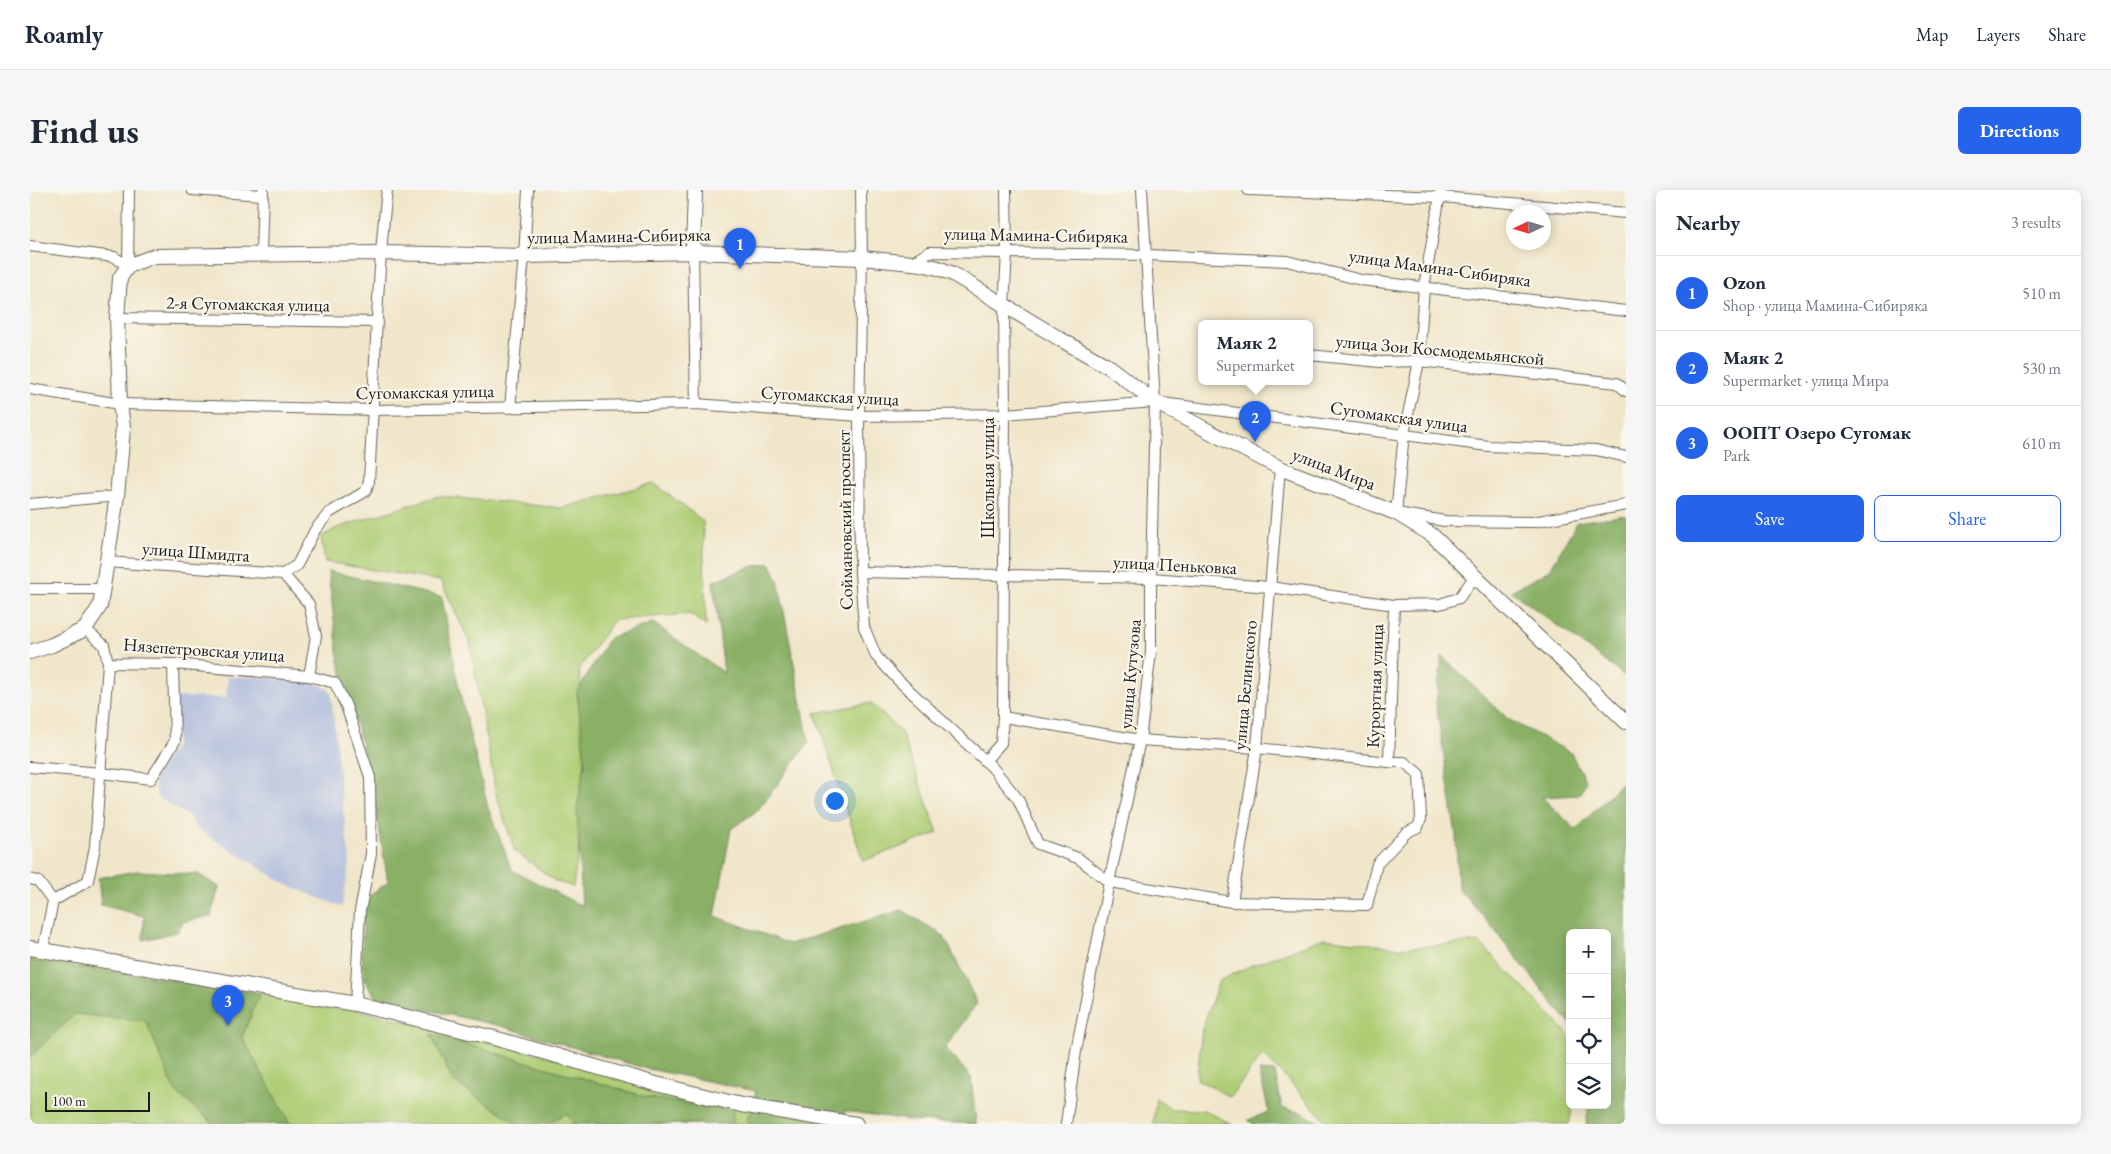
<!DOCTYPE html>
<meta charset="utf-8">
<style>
:root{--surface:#fff;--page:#f6f6f7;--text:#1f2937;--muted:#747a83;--line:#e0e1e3;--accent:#2563eb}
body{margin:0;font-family:"EB Garamond",serif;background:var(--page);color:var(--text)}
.controls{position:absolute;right:15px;bottom:15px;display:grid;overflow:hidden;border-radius:8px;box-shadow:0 2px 12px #0003}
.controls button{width:45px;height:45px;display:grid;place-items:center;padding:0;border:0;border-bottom:1px solid var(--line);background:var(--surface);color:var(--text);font:25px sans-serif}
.compass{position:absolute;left:1476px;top:15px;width:45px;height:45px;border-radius:50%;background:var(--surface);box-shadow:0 2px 12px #0003;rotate:266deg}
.scale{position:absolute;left:15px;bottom:12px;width:105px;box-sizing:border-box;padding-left:5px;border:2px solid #1c1c1c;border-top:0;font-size:14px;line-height:18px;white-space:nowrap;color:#1c1c1c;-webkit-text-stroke:4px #fbf7ec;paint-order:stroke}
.you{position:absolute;left:804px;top:610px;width:18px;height:18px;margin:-12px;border:4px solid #fff;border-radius:50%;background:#1a73e8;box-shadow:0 0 0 8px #1a73e833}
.badge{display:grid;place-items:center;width:32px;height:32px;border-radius:50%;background:var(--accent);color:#fff;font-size:16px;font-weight:700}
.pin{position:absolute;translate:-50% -41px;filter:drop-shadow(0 1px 2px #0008)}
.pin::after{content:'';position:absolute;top:26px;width:18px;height:15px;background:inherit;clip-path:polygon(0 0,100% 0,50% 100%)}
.popup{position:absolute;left:1168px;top:130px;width:115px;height:65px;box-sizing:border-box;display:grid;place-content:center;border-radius:8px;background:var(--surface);filter:drop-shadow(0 1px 4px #0005);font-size:16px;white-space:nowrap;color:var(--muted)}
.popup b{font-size:19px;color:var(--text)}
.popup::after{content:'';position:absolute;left:50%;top:100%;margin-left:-10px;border:10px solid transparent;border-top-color:var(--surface)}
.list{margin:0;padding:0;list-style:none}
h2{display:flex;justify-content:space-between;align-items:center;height:65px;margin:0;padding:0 20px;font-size:21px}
h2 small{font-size:16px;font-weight:400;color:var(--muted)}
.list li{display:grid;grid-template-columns:32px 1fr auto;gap:15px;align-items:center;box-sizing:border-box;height:75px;padding:0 20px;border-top:1px solid var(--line)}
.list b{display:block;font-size:19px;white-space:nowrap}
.list p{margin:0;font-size:16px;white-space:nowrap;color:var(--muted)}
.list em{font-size:16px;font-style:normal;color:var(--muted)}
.actions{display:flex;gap:10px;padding:15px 20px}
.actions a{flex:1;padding:11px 0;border:1px solid var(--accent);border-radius:8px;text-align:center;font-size:18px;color:var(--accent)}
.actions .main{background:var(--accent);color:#fff}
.icon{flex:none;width:28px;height:28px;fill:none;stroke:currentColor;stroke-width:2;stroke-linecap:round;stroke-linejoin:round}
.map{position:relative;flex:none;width:1596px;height:934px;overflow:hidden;border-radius:8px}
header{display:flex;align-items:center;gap:30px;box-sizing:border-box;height:70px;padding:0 25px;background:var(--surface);border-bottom:1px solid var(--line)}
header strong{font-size:24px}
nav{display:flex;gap:28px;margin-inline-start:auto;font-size:18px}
.intro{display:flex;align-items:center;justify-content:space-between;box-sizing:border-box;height:120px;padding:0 30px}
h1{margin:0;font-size:35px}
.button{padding:12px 22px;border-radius:8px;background:var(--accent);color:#fff;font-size:18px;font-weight:700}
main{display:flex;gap:30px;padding:0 30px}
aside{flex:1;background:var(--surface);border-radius:8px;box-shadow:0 2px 12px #0003}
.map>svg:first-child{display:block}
.industrial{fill:#bac4de}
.green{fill:#aecd75;stroke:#657448}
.forest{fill:#8ab066;stroke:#536641}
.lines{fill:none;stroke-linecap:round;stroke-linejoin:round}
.minor-casing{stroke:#666359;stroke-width:12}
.major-casing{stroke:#666359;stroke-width:16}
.minor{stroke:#fff;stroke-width:10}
.major{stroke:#fff;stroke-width:14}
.labels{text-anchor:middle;stroke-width:4.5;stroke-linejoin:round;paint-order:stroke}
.street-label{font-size:18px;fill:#1c1c1c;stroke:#fbf7ec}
</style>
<header>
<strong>Roamly</strong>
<nav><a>Map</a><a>Layers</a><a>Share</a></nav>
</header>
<div class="intro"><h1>Find us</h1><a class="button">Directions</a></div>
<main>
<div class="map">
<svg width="1596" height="934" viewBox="0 0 1596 934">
<rect width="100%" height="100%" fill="#fbf7ec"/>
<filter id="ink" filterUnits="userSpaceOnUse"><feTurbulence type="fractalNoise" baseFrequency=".02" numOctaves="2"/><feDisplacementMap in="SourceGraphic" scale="10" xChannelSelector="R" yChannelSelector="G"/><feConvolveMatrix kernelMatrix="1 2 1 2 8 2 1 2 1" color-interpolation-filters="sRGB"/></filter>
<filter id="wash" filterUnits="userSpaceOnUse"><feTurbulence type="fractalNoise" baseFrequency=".0096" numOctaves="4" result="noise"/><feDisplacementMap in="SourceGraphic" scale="20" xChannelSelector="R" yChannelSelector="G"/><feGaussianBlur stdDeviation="1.12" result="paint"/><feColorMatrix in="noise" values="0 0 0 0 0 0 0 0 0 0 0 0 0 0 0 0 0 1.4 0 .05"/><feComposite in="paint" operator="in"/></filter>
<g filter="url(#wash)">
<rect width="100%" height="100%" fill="#f0e6ca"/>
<polygon class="industrial" points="198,487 273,487 301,501 311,603 320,672 312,717 257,695 166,638 160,627 127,607 124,589 146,555 146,507 196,508"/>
<g class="green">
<polygon points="624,293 673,331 676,436 660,424 584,430 549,479 561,580 543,697 525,691 485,661 466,604 440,453 411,391 295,372 291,347 307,338 408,306 532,318"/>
<polygon points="841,513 871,542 908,643 833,671 785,523"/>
<polygon points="1294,748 1371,758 1449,752 1540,846 1540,915 1543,915 1539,934 1299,934 1233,864 1200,907 1167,889 1172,839 1189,791 1220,776"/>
<polygon points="0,765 325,819 795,934 0,934"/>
<polygon points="1126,908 1142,919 1173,920 1202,934 1123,934"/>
</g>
<g class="forest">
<polygon points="1596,325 1596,487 1481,401 1519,381 1547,332"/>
<polygon points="740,373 748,390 779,552 728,620 701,639 685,726 760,754 872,720 914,746 947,813 915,858 941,887 946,934 885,931 814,921 817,934 716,934 726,901 614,878 471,836 348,809 334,790 332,763 334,709 358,692 341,589 309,471 298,381 412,407 431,508 458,618 482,680 552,716 547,619 555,572 547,502 579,448 623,433 694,483 683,391 720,377"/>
<polygon points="1412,466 1478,529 1541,563 1556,592 1549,605 1512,607 1546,640 1593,591 1596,593 1596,934 1556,934 1559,915 1577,915 1577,743 1540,743 1540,834 1458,732 1428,698 1426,645 1406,514"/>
<polygon points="106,681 168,684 189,697 181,726 153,732 147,742 113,750 114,726 71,715 68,688"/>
<polygon points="0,771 230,803 212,847 260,934 184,934 145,901 116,831 45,824 0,867"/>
<polygon points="401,844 620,908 703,921 703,934 543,934 537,923 517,934 488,934 423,891"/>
<polygon points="1229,881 1245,882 1252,918 1273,923 1291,934 1223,934 1218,930 1239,922"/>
</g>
</g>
<g filter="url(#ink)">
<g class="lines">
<defs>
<g id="minor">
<polyline points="162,0 232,5"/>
<polyline points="831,0 832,68 829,226 830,382 834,437 846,466 867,489 962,577 988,609 1008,654 1048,668 1079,692 1202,712 1337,715 1347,674 1376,643 1388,637 1391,629 1389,584 1374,572 1359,572 1364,415"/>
<polyline points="1218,0 1411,7 1596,23"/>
<polyline points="1411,0 1394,97 1389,171 1374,244 1366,323 1415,331 1503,332 1596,315"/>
<polyline points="0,56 84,67 98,76"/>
<polyline points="663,62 666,214"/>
<polyline points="231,63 233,0"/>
<polyline points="881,73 899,62 1117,65 1257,71 1331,90 1596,121"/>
<polyline points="98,76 99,0"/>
<polyline points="87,128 348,132"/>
<polyline points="1279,165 1350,172 1389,171 1587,193 1596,201"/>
<polyline points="0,199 90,214 344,220 666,214 829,226 975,224 1125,212 1458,256 1566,260 1596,267"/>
<polyline points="480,218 494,66 498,0"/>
<polyline points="0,314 87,306"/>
<polyline points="76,372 253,384"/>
<polyline points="830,382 1121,388 1240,397 1364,415 1410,414 1429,408 1445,386"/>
<polyline points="0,399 72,399"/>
<polyline points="55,439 74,455 78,473 143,474 279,486"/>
<polyline points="973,527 1110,550 1227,558 1359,572"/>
<polyline points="955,571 971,553 973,527 975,224 974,115 977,63 976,0"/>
<polyline points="0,577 71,583 121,589 145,551 143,474"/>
<polyline points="0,689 8,691 23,711"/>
<polyline points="1202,712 1227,558 1250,278"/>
<polyline points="13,760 23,711 58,691 65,657 78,473"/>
<path d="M 325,814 L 330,721 L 341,664 L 340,587 L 316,516 L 305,493 L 279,486 L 286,446 L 279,414 L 253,384 L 267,375 L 285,340 L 299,323 L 336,301 L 339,291 C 345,194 346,96 357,0"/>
<polyline points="1036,934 1046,861 1079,692 1110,550 1121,462 1121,388 1125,212 1112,0"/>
</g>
<g id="major">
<polyline points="663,62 665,0"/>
<polyline points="0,462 22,455 55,439 70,416 87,306 91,263 93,237 90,214 87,128 90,88 98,76 124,66 350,63 494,66 663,62 832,68 892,74 908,78 923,84 1030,149 1079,177 1125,212 1186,245 1250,278 1366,323 1402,345 1596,532"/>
<polyline points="0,758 325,814 464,848 626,894 711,915 826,934"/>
</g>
</defs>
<use href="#minor" class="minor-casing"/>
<use href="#major" class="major-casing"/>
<use href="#minor" class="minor"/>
<use href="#major" class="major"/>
</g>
</g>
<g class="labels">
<g class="street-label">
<text transform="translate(1006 45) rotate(1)" y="6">улица Мамина-Сибиряка</text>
<text transform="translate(589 46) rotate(-1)" y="6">улица Мамина-Сибиряка</text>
<text transform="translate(1410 78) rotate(8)" y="6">улица Мамина-Сибиряка</text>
<text transform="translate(218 114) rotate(1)" y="6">2-я Сугомакская улица</text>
<text transform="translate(1410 160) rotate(5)" y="6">улица Зои Космодемьянской</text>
<text transform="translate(395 202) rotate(-1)" y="6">Сугомакская улица</text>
<text transform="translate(800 206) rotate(3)" y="6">Сугомакская улица</text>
<text transform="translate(1369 227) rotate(8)" y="6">Сугомакская улица</text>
<text transform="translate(1304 279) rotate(21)" y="6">улица Мира</text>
<text transform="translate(958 288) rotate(-90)" y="6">Школьная улица</text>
<text transform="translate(815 330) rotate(-91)" y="6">Соймановский проспект</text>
<text transform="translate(166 362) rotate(4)" y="6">улица Шмидта</text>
<text transform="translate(1145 375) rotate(3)" y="6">улица Пеньковка</text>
<text transform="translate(174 460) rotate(4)" y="6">Нязепетровская улица</text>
<text transform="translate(1100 484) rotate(-85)" y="6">улица Кутузова</text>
<text transform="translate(1215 495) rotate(-85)" y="6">улица Белинского</text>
<text transform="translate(1345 496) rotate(-88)" y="6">Курортная улица</text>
</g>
</g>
</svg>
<div class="controls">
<button>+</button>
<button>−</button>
<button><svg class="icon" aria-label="locate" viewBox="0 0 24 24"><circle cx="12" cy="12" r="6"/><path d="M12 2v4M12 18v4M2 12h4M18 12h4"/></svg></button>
<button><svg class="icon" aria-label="layers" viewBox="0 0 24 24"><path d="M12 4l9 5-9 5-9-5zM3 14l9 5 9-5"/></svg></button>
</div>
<svg class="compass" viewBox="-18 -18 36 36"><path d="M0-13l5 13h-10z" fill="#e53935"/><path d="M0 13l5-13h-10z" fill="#747a83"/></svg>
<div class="scale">100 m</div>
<div class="you"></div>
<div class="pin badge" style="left:710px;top:79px">1</div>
<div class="pin badge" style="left:1225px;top:252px">2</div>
<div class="popup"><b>Маяк 2</b>Supermarket</div>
<div class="pin badge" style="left:198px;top:836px">3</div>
</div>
<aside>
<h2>Nearby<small>3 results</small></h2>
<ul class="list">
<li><span class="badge">1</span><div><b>Ozon</b><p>Shop · улица Мамина-Сибиряка</p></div><em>510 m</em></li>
<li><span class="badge">2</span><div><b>Маяк 2</b><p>Supermarket · улица Мира</p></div><em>530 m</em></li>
<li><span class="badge">3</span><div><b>ООПТ Озеро Сугомак</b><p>Park</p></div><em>610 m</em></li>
</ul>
<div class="actions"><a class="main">Save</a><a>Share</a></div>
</aside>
</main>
